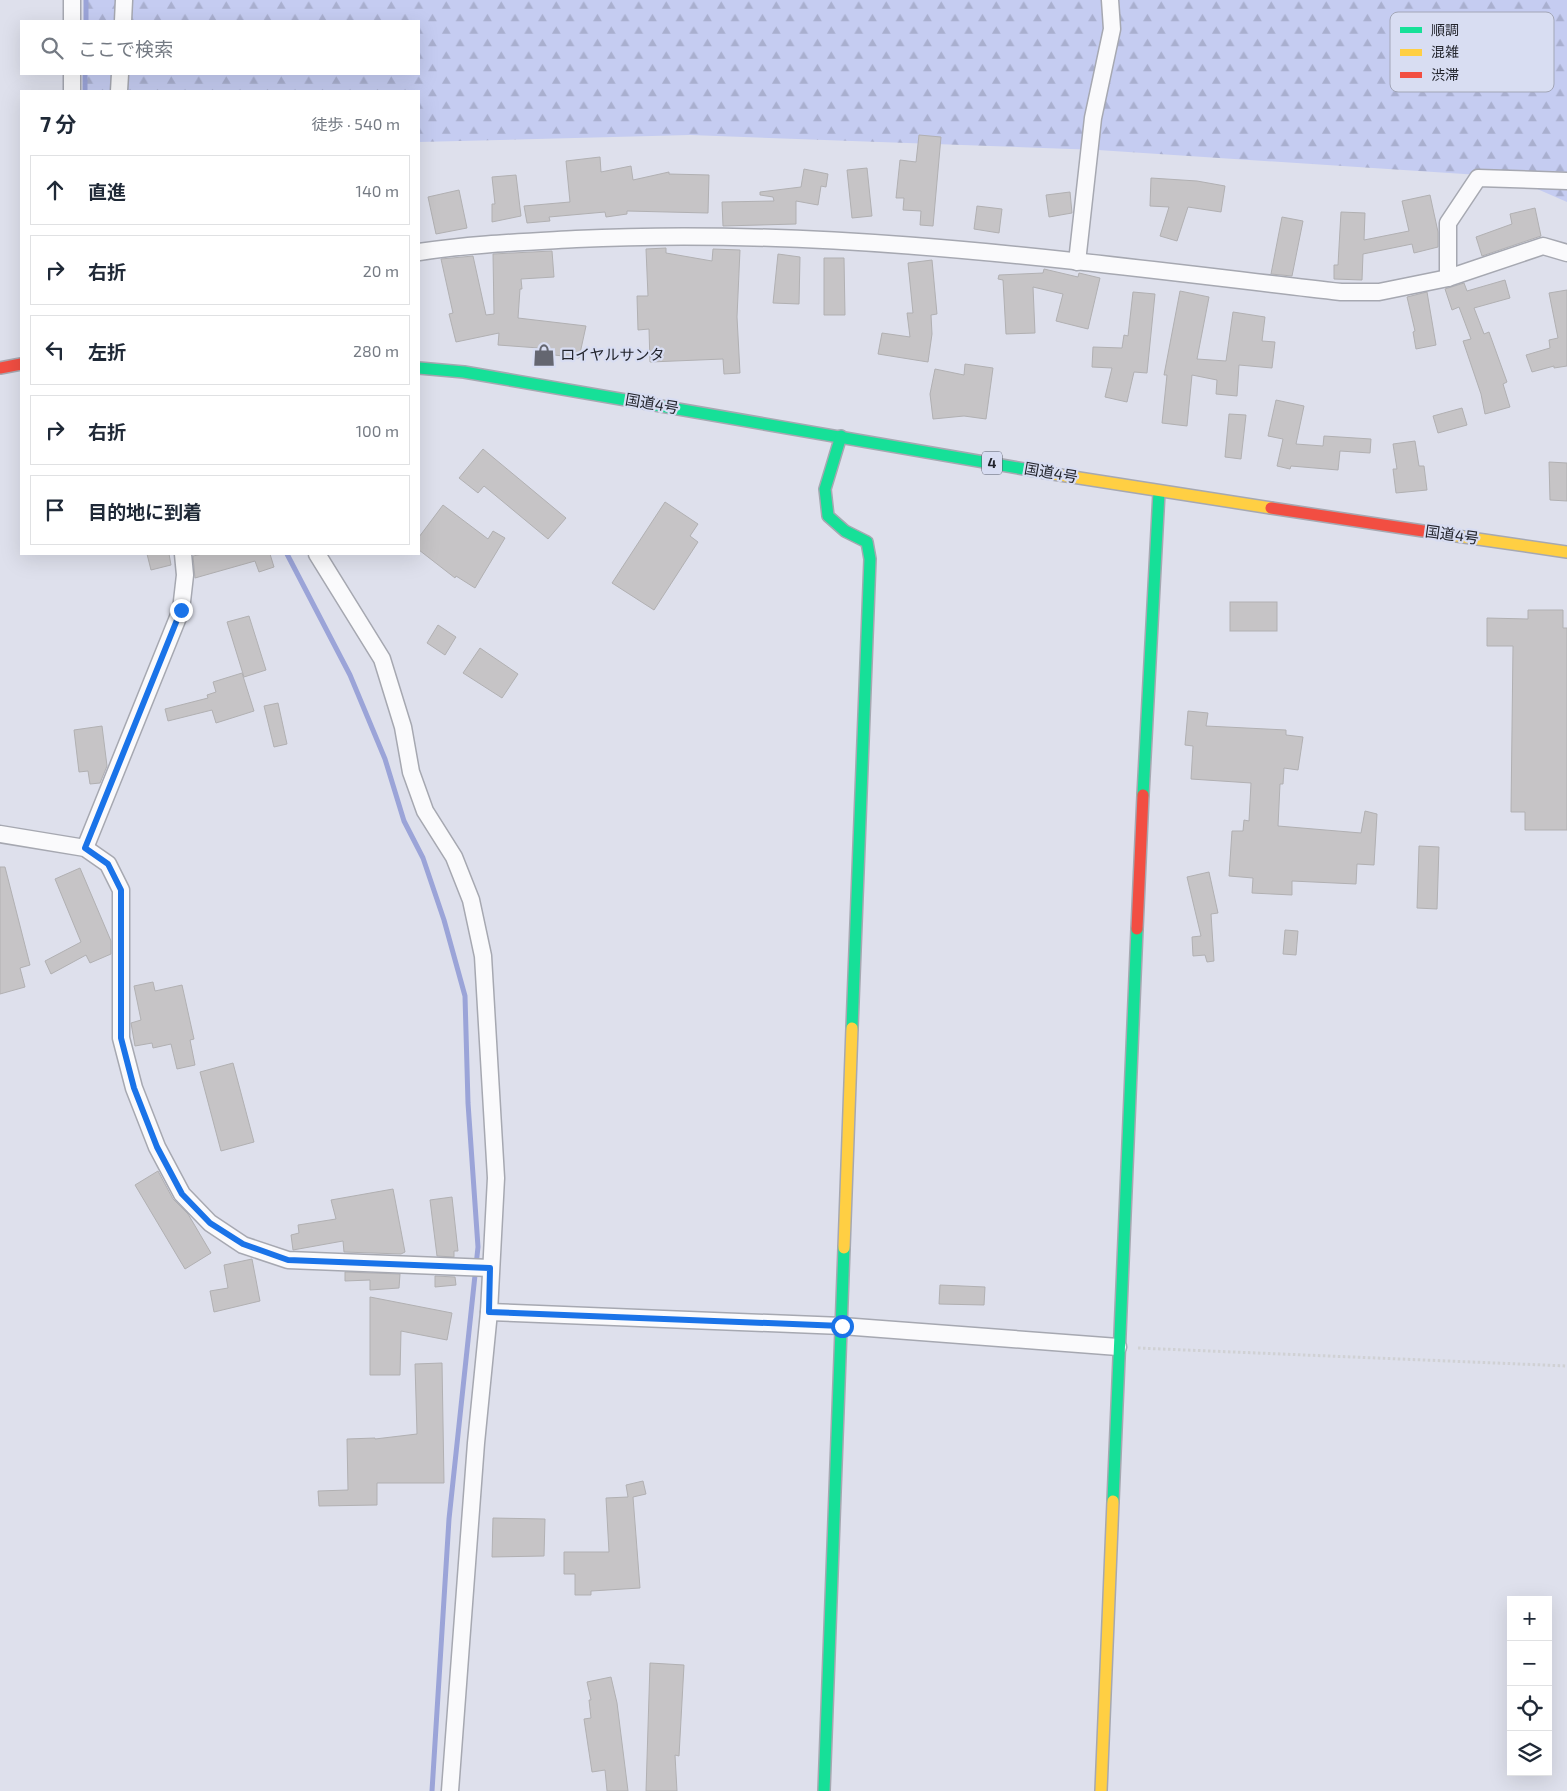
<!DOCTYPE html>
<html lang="ja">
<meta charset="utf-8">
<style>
:root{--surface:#fff;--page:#f6f6f7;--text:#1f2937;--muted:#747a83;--line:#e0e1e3}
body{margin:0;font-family:"Exo 2","Noto Sans JP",sans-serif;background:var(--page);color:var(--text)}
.controls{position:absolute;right:15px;bottom:15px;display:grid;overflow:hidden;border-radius:0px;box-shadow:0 5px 20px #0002}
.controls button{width:45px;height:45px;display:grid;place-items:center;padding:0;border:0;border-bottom:1px solid var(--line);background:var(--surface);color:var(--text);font:25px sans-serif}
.stop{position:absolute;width:15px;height:15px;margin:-11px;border:4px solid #1a73e8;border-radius:50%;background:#fff}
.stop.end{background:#1a73e8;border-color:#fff;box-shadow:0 1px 5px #0008}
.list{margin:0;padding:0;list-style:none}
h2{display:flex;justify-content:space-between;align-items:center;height:65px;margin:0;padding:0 20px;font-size:21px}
h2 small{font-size:16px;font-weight:400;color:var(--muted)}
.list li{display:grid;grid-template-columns:32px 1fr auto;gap:15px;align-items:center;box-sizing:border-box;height:70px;margin:0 10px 10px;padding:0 10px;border:1px solid var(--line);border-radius:0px}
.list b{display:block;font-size:19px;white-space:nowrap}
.list em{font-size:16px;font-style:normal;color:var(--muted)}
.icon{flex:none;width:28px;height:28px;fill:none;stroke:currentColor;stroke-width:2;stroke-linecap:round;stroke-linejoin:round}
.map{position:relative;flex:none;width:1567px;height:1791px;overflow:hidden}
.search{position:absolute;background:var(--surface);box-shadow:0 5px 20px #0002;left:20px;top:20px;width:400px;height:55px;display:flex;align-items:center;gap:12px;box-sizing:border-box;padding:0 18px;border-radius:0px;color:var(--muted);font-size:19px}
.panel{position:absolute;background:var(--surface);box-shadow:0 5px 20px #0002;left:20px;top:90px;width:400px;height:465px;border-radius:0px}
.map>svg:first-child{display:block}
.forest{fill:url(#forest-firs)}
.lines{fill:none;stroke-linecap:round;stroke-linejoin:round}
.stream{stroke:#9ba4d8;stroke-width:5}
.building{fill:#c6c4c6;stroke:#b1b0b2}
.street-casing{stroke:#a6a8b1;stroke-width:19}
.fast-casing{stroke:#a6a8b1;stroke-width:14}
.slow-casing{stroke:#a6a8b1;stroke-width:14}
.jam-casing{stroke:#a6a8b1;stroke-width:14}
.path{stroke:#d0d1d4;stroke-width:3;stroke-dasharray:2.5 2.5;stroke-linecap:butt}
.street{stroke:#fafafc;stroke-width:16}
.fast{stroke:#16e098;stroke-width:11}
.slow{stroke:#ffcf43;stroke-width:11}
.jam{stroke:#f24e42;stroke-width:11}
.route{stroke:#1a73e8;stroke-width:6}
.labels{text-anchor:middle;stroke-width:4.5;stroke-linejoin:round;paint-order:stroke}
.shield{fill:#d8ddf2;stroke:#595c68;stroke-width:1}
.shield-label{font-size:14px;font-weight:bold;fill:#23252d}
.poi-label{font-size:15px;fill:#23252d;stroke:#d8ddf2;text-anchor:start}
.street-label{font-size:15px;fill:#23252d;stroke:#d8ddf2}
.key{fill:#d8ddf2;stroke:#a2a6b7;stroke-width:1}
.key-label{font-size:14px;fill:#23252d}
</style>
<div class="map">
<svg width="1567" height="1791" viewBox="0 0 1567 1791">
<defs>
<pattern id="forest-firs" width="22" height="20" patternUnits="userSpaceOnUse" patternTransform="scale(1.25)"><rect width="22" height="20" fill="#c5ccf1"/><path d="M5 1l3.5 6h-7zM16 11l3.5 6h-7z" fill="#a9afcf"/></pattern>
</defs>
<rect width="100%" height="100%" fill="#dee0ec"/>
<polygon class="forest" points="86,0 1567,0 1567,202 1510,177 1098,150 690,135 419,142 419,91 87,91 86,74 419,74 419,21 86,21"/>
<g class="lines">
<g class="stream">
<polyline points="86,21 86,0"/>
<polyline points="85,91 85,74"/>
<polyline points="287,554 350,675 385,759 404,821 423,858 444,920 465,996 468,1103 478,1247 449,1519 432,1791"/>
</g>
</g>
<g class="building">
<polygon points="919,135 941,137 933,226 920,225 921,211 903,210 904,198 896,198 900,160 916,162"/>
<polygon points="600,157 601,172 631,166 633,180 669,172 669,174 709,175 708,213 627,211 627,214 606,217 605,212 549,217 550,221 527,223 524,206 570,202 566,161"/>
<polygon points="867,168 872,216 852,218 847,170"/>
<polygon points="804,169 828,174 826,187 821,186 818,205 796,201 796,224 723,226 722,202 774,201 773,197 760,195 760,192 801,187"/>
<polygon points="516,175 521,216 492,222 492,204 495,204 492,177"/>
<polygon points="1151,178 1197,181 1225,186 1221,212 1188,207 1177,241 1160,236 1169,207 1150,206"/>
<polygon points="459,190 467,228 436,234 428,197"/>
<polygon points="1070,192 1072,213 1049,217 1046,195"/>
<polygon points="1430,195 1438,232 1438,247 1414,253 1412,244 1363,254 1362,280 1334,279 1334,265 1338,265 1341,212 1365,213 1364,240 1409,231 1402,201"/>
<polygon points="977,206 1002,209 999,233 974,229"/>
<polygon points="1535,208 1541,236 1482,256 1476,237 1512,224 1510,214"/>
<polygon points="1282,217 1303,221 1292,276 1271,274"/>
<polygon points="666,248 666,253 712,261 713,249 740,250 737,317 740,373 724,374 723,359 650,362 649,329 638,330 637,296 648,296 646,249"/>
<polygon points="552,251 554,277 521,279 522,289 520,289 518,318 586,326 579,358 538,353 539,348 498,345 499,333 456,342 449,314 453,313 441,259 473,256 486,315 494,314 493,254"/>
<polygon points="778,254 800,257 799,304 773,303"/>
<polygon points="824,258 844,258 845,315 824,315"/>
<polygon points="932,260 937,314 931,315 932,334 928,362 878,354 882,333 910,337 907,313 913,313 908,263"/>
<polygon points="1044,269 1078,277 1079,273 1100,278 1088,329 1056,321 1063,294 1033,287 1035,333 1006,334 1003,280 998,279 999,275 1043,273"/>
<polygon points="1505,280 1510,298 1474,308 1484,334 1489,332 1507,382 1503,384 1510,407 1485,414 1481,394 1463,341 1471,339 1459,307 1452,310 1445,289 1464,283 1467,291"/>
<polygon points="1567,290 1567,366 1554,368 1554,366 1532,372 1526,355 1550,348 1549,340 1558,338 1549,293"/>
<polygon points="1180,291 1209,297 1197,359 1226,361 1233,312 1265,317 1262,341 1275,342 1272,368 1239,365 1237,396 1216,394 1217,380 1192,375 1187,426 1162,423 1167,375 1164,375"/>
<polygon points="1133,292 1155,294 1147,373 1134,372 1127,402 1105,397 1112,368 1092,367 1093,347 1122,348 1124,335 1128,336"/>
<polygon points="1427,292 1436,345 1416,349 1413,332 1415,331 1407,297"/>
<polygon points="965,364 993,368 986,419 964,416 933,419 930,394 935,369 964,375"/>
<polygon points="1276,400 1304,406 1296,444 1323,446 1324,436 1371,439 1370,453 1340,451 1338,470 1291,466 1290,469 1277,466 1283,439 1268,436"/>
<polygon points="1462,408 1467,425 1438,433 1433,416"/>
<polygon points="1229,414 1246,415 1241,459 1225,457"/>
<polygon points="1415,441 1419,466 1424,466 1427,490 1396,493 1393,469 1397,469 1393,444"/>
<polygon points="483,449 566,518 548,539 484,486 478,493 459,478"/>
<polygon points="1549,462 1567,463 1567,501 1550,500"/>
<polygon points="665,502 698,524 690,536 698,542 654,610 612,583"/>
<polygon points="443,505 488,539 493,531 505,538 475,588 456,576 455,578 419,550 419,537"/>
<polygon points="147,554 169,554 171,565 151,570"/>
<polygon points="203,554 270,554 274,567 259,572 255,561 195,578 193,556"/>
<rect x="1230" y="602" width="47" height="29"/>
<polygon points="1528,610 1563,610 1563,628 1567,628 1567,830 1525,830 1525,812 1511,812 1513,646 1487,646 1487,618 1528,619"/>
<polygon points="249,616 266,670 244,677 227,622"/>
<polygon points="438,625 456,637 445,655 427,643"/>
<polygon points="480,648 518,674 502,698 463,673"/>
<polygon points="242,673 254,711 216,723 212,710 168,721 165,709 208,698 207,695 216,692 213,682"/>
<polygon points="278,703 287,744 274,747 264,706"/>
<polygon points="1188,711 1208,713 1206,726 1286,730 1286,735 1303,737 1298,770 1284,768 1283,784 1280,784 1278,826 1361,833 1365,811 1377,814 1374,865 1357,864 1356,884 1292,881 1292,895 1252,893 1253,878 1229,876 1232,831 1243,831 1244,820 1249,821 1251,783 1191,779 1193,746 1185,745"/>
<polygon points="102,726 107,766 100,783 90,784 88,771 79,772 74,730"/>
<polygon points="1419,846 1439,847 1437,909 1417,908"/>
<polygon points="0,867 5,867 30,965 20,968 25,987 0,994"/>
<polygon points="80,868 111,941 111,954 90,963 86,955 51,974 45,961 81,942 55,879"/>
<polygon points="1209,872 1218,913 1211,914 1214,961 1207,962 1205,955 1193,956 1192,937 1201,936 1187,877"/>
<polygon points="1285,930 1298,931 1296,955 1283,954"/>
<polygon points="153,982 155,991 182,985 194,1039 190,1040 195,1065 177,1069 171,1044 153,1048 152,1043 135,1046 131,1023 141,1020 134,986"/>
<polygon points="233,1063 254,1142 221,1151 200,1072"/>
<polygon points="158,1171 173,1199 188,1214 211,1253 185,1269 135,1185"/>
<polygon points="393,1189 405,1252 401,1254 344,1252 343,1241 293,1250 291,1235 299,1233 298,1225 336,1219 331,1200"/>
<polygon points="452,1197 458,1251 454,1251 454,1257 437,1256 430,1200"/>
<polygon points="252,1259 260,1301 214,1312 210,1291 228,1288 224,1265"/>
<polygon points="345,1272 400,1274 399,1288 370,1290 370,1280 345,1281"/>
<polygon points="435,1276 455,1277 456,1285 435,1287"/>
<polygon points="940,1285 985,1287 984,1305 939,1304"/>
<polygon points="370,1297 452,1313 447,1340 401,1331 400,1375 370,1375"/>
<polygon points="442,1363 444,1483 377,1483 377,1505 319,1506 318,1491 348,1490 347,1439 375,1438 375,1439 417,1434 415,1364"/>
<polygon points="643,1481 646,1494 633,1497 640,1588 591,1591 591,1595 575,1595 575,1574 564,1574 564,1552 609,1552 606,1498 628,1497 626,1485"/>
<polygon points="493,1518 545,1519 544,1556 492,1557"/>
<polygon points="650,1663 684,1665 679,1756 675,1755 677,1791 646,1791"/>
<polygon points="611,1677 617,1703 628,1791 607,1791 605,1770 592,1772 584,1719 591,1718 589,1700 591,1700 587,1682"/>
</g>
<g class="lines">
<defs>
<g id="street">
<polyline points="72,21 72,0"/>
<polyline points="123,21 124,0"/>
<polyline points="72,91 72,74"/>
<polyline points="119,91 120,74"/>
<path d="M 419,252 C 471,244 523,242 576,239 C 832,226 1088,263 1341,292 L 1379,292 L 1448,278 L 1543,246 L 1567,253"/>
<polyline points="1077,262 1093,118 1112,29 1110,0"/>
<polyline points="1448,278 1448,223 1478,178 1567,181"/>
<polyline points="317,554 382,659 403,727 411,772 425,811 454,857 471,900 483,956 496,1178 489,1312 476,1443 450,1791"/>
<polyline points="0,834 85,848 108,864 121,890 121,1038 134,1088 157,1147 182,1194 210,1223 243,1245 288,1260 490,1268"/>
<polyline points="85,848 181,610 185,575 183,554"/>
<polyline points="489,1312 842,1326 1118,1347"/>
</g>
<g id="fast">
<polyline points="419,368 464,372 1047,473"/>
<polyline points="841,436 825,489 828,516 845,531 867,542 870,559 852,1028"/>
<polyline points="1143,795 1159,492"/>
<polyline points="1113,1501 1137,929"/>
<polyline points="824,1791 844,1248"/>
</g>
<g id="slow">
<polyline points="1047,473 1271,508"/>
<polyline points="1443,534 1567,552"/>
<polyline points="844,1248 852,1028"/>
<polyline points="1101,1791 1113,1501"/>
</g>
<g id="jam">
<polyline points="0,368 21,364"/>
<polyline points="1271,508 1443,534"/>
<polyline points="1137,929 1143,795"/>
</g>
</defs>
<use href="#street" class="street-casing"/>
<use href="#fast" class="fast-casing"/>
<use href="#slow" class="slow-casing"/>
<use href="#jam" class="jam-casing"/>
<polyline class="path" points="1138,1348 1567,1366"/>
<use href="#street" class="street"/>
<use href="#fast" class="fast"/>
<use href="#slow" class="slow"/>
<use href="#jam" class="jam"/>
</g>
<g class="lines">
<polyline class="route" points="181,610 85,848 108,864 121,890 121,1038 134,1088 157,1147 182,1194 210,1223 243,1244 288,1260 490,1268 489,1312 842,1326"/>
</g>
<defs>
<symbol id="shop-bare" viewBox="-9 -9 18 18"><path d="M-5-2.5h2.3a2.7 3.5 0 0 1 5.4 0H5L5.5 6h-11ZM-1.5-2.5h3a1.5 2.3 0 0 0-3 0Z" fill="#646670" stroke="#d8ddf2" stroke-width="2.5" paint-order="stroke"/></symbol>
</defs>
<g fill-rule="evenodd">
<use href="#shop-bare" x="528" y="339" width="32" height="32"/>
</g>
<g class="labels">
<rect class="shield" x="982" y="451.5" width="20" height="23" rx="4"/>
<g class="shield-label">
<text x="992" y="468">4</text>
</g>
<g class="poi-label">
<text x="560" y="360">ロイヤルサンタ</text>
</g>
<g class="street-label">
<text transform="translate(652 404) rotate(10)" y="5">国道4号</text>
<text transform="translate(1051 473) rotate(10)" y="5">国道4号</text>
<text transform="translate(1452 535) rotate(8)" y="5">国道4号</text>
</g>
</g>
<rect x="1390" y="12" width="164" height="80" rx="8" class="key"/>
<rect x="1400" y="27" width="22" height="6" fill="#16e098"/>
<rect x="1400" y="49" width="22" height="7" fill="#ffcf43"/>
<rect x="1400" y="72" width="22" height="6" fill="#f24e42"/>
<g class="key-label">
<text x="1431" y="35">順調</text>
<text x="1431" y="57">混雑</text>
<text x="1431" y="80">渋滞</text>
</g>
</svg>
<div class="controls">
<button>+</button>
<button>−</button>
<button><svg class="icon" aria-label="locate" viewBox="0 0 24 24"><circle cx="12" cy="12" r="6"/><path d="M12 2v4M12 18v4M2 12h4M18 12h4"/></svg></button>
<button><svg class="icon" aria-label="layers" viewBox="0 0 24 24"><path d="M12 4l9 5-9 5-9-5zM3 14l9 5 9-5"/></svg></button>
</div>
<div class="stop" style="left:842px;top:1326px"></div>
<div class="stop end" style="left:181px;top:610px"></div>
<div class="search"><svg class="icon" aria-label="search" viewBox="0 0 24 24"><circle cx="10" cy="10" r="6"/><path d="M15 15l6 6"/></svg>ここで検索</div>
<section class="panel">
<h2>7 分<small>徒歩 · 540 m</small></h2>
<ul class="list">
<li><svg class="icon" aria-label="ahead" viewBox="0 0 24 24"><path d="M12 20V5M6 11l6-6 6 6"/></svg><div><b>直進</b></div><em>140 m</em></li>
<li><svg class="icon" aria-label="right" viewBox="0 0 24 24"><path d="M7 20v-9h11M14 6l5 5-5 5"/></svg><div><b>右折</b></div><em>20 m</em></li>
<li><svg class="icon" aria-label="left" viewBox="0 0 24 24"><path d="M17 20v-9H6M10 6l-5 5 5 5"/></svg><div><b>左折</b></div><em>280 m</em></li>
<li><svg class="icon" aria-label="right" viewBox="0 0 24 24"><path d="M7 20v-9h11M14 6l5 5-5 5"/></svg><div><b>右折</b></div><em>100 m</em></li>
<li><svg class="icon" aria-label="arrive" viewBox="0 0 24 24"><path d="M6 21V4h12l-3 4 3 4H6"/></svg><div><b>目的地に到着</b></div></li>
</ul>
</section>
</div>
